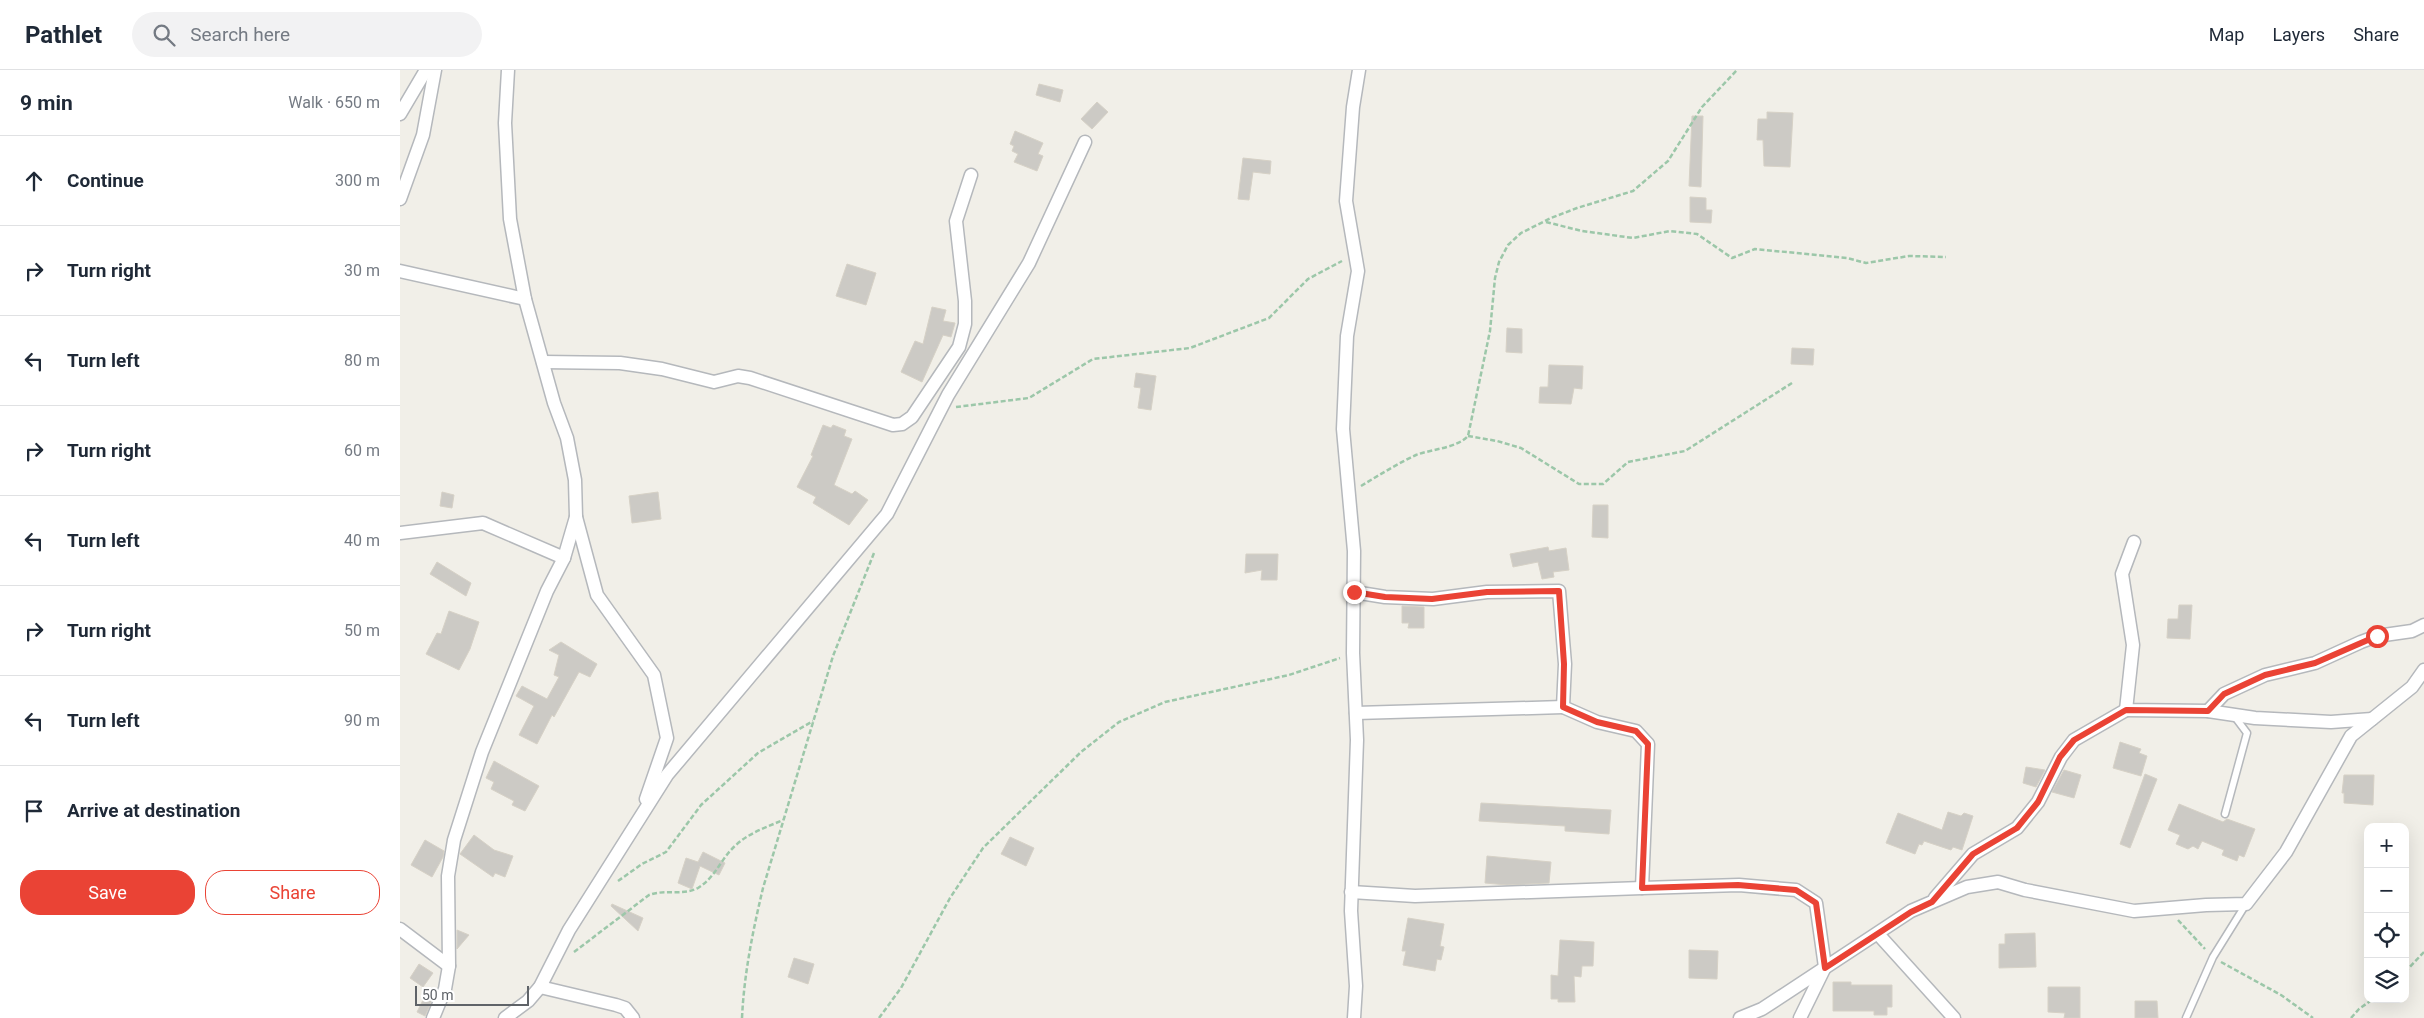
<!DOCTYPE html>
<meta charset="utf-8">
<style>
:root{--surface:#fff;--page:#f2f2f3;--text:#1f2937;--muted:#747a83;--line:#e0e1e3;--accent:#ea4335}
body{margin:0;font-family:Roboto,sans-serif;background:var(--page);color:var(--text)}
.controls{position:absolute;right:15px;bottom:15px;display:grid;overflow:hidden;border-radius:10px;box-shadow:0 5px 20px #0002}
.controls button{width:45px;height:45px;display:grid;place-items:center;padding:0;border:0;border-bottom:1px solid var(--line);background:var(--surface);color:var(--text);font:25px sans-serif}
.scale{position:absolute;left:15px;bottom:12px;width:114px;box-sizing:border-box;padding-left:5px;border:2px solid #5f6368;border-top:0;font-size:14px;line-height:18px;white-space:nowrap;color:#5f6368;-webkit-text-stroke:4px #fff;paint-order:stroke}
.stop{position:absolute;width:15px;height:15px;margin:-11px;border:4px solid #ea4335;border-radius:50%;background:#fff}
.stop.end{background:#ea4335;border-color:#fff;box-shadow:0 1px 5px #0008}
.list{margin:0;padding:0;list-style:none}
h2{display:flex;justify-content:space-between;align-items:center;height:65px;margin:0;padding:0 20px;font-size:21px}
h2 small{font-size:16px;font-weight:400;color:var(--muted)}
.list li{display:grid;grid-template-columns:32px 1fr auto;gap:15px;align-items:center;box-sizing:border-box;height:90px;padding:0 20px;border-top:1px solid var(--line)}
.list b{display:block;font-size:19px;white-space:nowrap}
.list em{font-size:16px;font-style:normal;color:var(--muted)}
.actions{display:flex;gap:10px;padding:15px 20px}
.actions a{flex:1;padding:11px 0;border:1px solid var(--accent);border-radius:20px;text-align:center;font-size:18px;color:var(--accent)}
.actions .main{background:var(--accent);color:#fff}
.icon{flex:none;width:28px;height:28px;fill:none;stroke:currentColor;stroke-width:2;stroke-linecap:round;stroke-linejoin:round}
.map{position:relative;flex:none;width:2024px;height:948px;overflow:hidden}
header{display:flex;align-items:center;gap:30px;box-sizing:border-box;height:70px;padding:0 25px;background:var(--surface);border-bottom:1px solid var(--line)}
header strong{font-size:24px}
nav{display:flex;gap:28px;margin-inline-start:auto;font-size:18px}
.search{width:350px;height:45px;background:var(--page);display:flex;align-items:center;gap:12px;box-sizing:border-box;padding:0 18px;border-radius:28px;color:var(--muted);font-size:19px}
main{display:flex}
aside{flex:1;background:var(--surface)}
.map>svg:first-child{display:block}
.building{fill:#cccac5;stroke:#d6d1c6}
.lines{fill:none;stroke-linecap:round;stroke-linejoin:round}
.lane-casing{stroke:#b5b8bc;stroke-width:9}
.street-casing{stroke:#b5b8bc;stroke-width:15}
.path{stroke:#9cc7a9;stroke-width:2.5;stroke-dasharray:5 2.5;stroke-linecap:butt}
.lane{stroke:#fff;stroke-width:6}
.street{stroke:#fff;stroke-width:12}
.route{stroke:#ea4335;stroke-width:6}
</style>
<header>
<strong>Pathlet</strong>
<div class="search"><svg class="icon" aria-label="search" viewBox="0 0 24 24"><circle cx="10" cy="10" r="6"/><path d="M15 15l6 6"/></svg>Search here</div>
<nav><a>Map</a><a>Layers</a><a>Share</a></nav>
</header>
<main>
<aside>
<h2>9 min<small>Walk · 650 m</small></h2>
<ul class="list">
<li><svg class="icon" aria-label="ahead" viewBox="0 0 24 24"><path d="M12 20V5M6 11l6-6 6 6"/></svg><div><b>Continue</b></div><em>300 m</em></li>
<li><svg class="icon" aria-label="right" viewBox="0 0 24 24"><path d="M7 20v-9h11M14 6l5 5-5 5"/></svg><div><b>Turn right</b></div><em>30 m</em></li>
<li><svg class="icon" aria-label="left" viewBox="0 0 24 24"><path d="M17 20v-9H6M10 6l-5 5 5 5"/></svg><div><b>Turn left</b></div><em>80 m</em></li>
<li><svg class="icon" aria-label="right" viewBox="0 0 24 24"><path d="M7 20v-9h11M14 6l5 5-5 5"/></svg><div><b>Turn right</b></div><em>60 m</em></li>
<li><svg class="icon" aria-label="left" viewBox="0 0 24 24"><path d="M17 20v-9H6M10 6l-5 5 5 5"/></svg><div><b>Turn left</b></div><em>40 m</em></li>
<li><svg class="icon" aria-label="right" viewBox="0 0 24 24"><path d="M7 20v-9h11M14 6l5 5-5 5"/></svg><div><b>Turn right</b></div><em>50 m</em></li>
<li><svg class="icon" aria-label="left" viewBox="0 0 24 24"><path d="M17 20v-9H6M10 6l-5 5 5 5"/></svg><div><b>Turn left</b></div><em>90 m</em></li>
<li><svg class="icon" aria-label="arrive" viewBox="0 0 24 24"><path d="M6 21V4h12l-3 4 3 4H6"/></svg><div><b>Arrive at destination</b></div></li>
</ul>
<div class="actions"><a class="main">Save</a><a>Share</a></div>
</aside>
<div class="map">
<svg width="2024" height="948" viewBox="0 0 2024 948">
<rect width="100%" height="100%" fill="#f1efe8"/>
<g class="building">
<polygon points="639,14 663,20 660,32 636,25"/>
<polygon points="697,32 708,42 692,59 681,49"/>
<polygon points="1367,42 1393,43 1390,97 1364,96 1363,70 1357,70 1358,49 1367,49"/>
<polygon points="1292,46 1303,46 1301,117 1289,116"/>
<polygon points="615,61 643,73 638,84 643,86 637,101 614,92 618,84 612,81 614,76 610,74"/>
<polygon points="843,88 871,91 870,104 853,102 849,130 838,129"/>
<polygon points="1290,127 1306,128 1306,140 1312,140 1311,153 1290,152"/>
<polygon points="447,194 476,203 466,235 436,226"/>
<polygon points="532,237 546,240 543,251 555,253 551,267 543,265 522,312 501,302 515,271 523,274"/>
<polygon points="1107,258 1122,259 1122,283 1106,282"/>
<polygon points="1392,278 1414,279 1413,295 1391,294"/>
<polygon points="1149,295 1183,296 1182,319 1174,318 1171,334 1139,333 1140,317 1148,317"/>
<polygon points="736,303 756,306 751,340 738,338 741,318 734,317"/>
<polygon points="423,355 431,358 433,355 446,360 444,366 452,369 434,415 452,424 455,421 468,430 449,455 413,433 416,427 397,417 413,386 411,385"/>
<polygon points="42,422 54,425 52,438 40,436"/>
<polygon points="258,422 261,449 232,453 229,426"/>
<polygon points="1193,435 1208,435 1208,468 1192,467"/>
<polygon points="1148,477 1149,481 1166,478 1169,500 1153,502 1154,507 1142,509 1138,492 1113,497 1110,484"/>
<polygon points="846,484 878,484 877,510 861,510 862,500 845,503"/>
<polygon points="37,492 71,513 66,526 30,504"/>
<polygon points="1779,535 1792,535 1790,569 1767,568 1768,549 1778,549"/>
<polygon points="1002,536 1024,537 1024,558 1008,558 1009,553 1002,553"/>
<polygon points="49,541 79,552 70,579 59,600 26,584 37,563 41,564"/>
<polygon points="161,572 197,594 190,607 179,602 154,647 152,645 137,674 119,665 134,636 116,626 122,616 147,629 159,607 154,605 159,585 149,580"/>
<polygon points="1720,672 1741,679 1739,683 1747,686 1741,706 1713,698"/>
<polygon points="94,691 139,716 125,741 112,735 114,731 91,719 94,712 86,708"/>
<polygon points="1626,697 1645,700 1636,717 1623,713"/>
<polygon points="1664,700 1681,705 1674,728 1652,722"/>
<polygon points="1745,704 1757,709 1730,778 1720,774"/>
<polygon points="1944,705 1974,705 1973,735 1944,733 1944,723 1942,723"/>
<polygon points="1081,733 1211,740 1209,764 1165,761 1165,756 1079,751"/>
<polygon points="1779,734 1823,752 1827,749 1855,759 1844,787 1839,785 1837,791 1822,785 1824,780 1802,771 1798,779 1793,776 1788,779 1776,774 1780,765 1768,760"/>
<polygon points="1548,742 1561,746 1564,743 1573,746 1562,780 1553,777 1551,780 1524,771 1522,775 1519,774 1515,784 1486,773 1498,743 1542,760"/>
<polygon points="74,765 94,780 113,786 105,807 95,803 93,807 60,784"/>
<polygon points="610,767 634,778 626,796 601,784"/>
<polygon points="25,770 44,781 43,787 32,807 11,795"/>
<polygon points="303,782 325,793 319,805 300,796 292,819 278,813 286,788 298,792"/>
<polygon points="1087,786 1151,792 1149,813 1107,815 1085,813"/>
<polygon points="212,834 243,848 238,861 211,836"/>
<polygon points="1008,848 1044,854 1040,876 1044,877 1041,890 1037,889 1035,901 1003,895 1006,881 1002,881"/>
<polygon points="57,860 69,865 57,879"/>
<polygon points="1635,863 1636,897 1599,898 1599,874 1605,874 1605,864"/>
<polygon points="1160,870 1194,872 1193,896 1182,896 1181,907 1174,906 1175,932 1158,932 1158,929 1151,929 1151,905 1158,906"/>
<polygon points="1289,880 1318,881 1317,909 1289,908"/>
<polygon points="394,888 414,894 408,914 388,907"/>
<polygon points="19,894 33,903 23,917 10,908"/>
<polygon points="1433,912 1451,912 1451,915 1492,915 1492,937 1487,937 1487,945 1474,945 1474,941 1433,941"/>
<polygon points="1648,917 1680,917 1680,948 1664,948 1665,943 1648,942"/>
<polygon points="26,924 33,928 25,946 17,942"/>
<polygon points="1735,931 1757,931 1758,948 1735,948"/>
</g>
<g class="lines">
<defs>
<g id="lane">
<polyline points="1825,744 1847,663 1835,647"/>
<polyline points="1786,948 1813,887 1846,834"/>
</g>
<g id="street">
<polyline points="0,44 26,0"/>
<polyline points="0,129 23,65 35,0"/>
<polyline points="0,201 125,229"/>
<polyline points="143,292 220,293 262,299 314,312 338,306 350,308 493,355 502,354 512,347 559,277 565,254 565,231 556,151 571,105"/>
<polyline points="176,447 197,525 254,605 267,668 246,729"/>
<polyline points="0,463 83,453 164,488"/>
<polyline points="1734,472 1722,504 1733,575 1726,640 1808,641 1855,648 1931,652 1972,649"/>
<polyline points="954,522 985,527 1033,529 1087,522 1159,521 1165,594 1163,637 1197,652 1236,661 1248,674 1242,818 1339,815 1396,820 1416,833 1425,897 1400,948"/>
<polyline points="1808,641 1824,624 1865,605 1915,593 1961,572 1977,566 2012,561 2024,555"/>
<polyline points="956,643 1163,637"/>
<polyline points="951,822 1015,826 1242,818"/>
<polyline points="1535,828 1573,784 1617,758 1638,732 1661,687 1674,670 1726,640"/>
<polyline points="0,859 49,896"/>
<polyline points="1478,864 1554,948"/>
<polyline points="140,917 216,935 225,938 233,948"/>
<polyline points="33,948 45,919 49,896 48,806 54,770 82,682 147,521 164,488 176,447 175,410 167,368 154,333 125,229 110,149 105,53 108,0"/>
<polyline points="105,948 128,931 140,917 169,860 267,705 487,444 548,325 629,193 685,72"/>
<polyline points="954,948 956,916 951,841 957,670 953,583 954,481 943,359 947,266 958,201 946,131 953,37 959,0"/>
<polyline points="1340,948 1362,939 1385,924 1511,841 1567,817 1598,812 1625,820 1734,841 1806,835 1846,834 1886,782 1951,666 2012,617 2024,600"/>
</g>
</defs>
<use href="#lane" class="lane-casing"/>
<use href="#street" class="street-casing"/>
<g class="path">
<polyline points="1146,152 1182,161 1233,168 1270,161 1297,164 1332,188 1355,179 1447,188 1466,193 1509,186 1546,187"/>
<polyline points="556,337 629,328 693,289 790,278 869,248 908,209 942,191"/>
<polyline points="1068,366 1097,371 1121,378 1179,414 1203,414 1228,392 1285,381 1392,313"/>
<path d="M 961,416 C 979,405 997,394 1016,385 C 1032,379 1057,378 1068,366 L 1090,261 L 1095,208 L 1099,192 L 1108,175 L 1121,163 L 1151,148 L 1177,138 L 1233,121 L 1268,91 L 1302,37 L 1337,0"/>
<polyline points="218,811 242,794 266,782 301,735 358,683 413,651"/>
<polyline points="1778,850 1805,879"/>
<path d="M 174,882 L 249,825 C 264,819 283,826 298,818 C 316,807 321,788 336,775 C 349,763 367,757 383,750"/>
<polyline points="1821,892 1881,925 1913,948"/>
<polyline points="2005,902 2024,882"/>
<path d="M 342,948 C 344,904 353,860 363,818 L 433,586 L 474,483"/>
<polyline points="479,948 501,918 550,828 583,778 681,682 719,652 765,632 889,605 940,588"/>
<polyline points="1951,948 1959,939 1973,929"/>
</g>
<use href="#lane" class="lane"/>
<use href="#street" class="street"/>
</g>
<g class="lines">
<polyline class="route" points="954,522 985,527 1032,529 1087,522 1159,521 1164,594 1163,637 1197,652 1236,661 1248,674 1242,818 1338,815 1396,820 1416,833 1425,898 1511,842 1532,832 1573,784 1617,758 1638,732 1660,687 1674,670 1726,640 1808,641 1824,624 1865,605 1915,593 1977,566"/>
</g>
</svg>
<div class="controls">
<button>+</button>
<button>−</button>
<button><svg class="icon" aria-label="locate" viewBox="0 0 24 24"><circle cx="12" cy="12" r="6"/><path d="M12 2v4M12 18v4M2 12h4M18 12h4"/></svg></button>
<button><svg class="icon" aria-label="layers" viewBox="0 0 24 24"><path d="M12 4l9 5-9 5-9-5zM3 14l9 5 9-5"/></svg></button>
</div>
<div class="scale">50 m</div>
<div class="stop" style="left:1977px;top:566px"></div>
<div class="stop end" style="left:954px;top:522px"></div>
</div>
</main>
